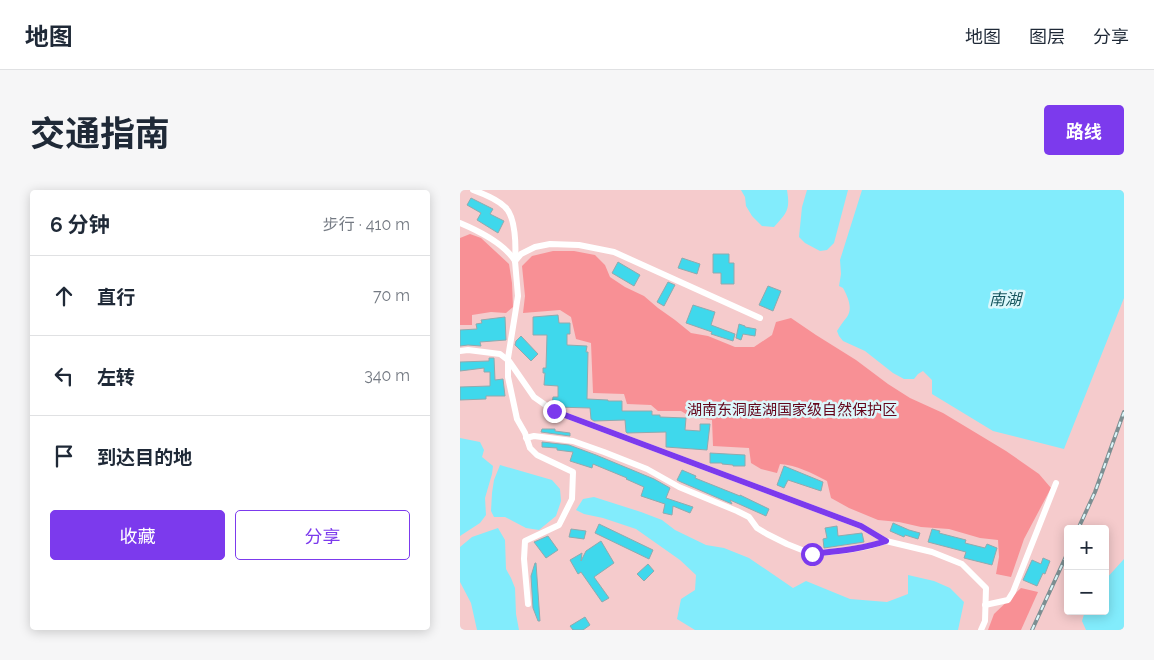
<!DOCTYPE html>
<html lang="zh">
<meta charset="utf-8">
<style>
:root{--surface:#fff;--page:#f6f6f7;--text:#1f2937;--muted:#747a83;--line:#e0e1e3;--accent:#7c3aed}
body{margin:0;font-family:Raleway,"Noto Sans SC",sans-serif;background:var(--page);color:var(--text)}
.controls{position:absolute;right:15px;bottom:15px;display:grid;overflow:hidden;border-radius:5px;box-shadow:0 2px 12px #0003}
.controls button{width:45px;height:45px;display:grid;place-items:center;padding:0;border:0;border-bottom:1px solid var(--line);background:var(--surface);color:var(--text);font:25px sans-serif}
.stop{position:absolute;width:15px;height:15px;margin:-11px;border:4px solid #7c3aed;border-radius:50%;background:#fff}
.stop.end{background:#7c3aed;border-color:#fff;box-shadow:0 1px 5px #0008}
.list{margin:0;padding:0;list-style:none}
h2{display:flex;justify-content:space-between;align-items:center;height:65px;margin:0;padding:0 20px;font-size:21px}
h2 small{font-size:16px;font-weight:400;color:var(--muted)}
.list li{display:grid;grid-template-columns:32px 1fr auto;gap:15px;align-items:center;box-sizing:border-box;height:80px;padding:0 20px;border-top:1px solid var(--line)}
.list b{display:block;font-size:19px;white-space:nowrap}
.list em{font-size:16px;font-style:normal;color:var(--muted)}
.actions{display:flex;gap:10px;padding:15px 20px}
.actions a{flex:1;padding:11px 0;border:1px solid var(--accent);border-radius:5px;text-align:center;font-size:18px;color:var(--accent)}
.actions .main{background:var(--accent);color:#fff}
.icon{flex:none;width:28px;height:28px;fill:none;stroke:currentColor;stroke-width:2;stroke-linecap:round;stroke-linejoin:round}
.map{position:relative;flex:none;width:664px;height:440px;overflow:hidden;border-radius:5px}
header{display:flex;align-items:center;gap:30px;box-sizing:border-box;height:70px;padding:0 25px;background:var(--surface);border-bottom:1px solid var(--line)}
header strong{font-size:24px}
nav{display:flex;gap:28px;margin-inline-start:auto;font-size:18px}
.intro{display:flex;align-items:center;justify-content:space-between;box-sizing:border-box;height:120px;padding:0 30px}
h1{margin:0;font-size:35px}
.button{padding:12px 22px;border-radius:5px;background:var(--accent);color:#fff;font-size:18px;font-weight:700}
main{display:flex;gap:30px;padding:0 30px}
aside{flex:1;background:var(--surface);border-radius:5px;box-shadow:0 2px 12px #0003}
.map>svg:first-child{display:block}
.green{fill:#f5cbcc;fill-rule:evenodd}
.forest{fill:#f89095}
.water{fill:#82ecfc}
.building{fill:#3fd8ec;stroke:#90aaae}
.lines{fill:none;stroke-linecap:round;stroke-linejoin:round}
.street{stroke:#fff;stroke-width:6}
.rail-casing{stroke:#7d8f92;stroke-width:4}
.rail{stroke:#dcf7fb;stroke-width:2;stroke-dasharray:5.5;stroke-linecap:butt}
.route{stroke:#7c3aed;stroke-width:6}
.labels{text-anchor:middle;stroke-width:5;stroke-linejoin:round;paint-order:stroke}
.park-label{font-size:15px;fill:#64051b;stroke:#dcf7fb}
.water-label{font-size:16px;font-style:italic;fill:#16555d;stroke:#dcf7fb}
</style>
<header>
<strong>地图</strong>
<nav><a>地图</a><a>图层</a><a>分享</a></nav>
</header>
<div class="intro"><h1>交通指南</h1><a class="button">路线</a></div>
<main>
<aside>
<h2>6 分钟<small>步行 · 410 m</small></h2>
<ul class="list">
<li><svg class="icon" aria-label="ahead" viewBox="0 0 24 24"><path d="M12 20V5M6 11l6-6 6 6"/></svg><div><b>直行</b></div><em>70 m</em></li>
<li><svg class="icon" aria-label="left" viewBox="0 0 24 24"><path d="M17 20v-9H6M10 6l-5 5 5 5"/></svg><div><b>左转</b></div><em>340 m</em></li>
<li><svg class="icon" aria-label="arrive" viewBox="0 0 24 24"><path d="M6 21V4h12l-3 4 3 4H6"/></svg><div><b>到达目的地</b></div></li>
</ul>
<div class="actions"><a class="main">收藏</a><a>分享</a></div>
</aside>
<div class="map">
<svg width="664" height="440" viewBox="0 0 664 440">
<rect width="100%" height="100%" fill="#dcf7fb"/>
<path class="green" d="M 0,0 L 664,0 L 664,440 L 0,440 ZM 608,339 L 645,339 L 645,421 L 608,421 Z"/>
<g class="forest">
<polygon points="10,44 21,48 49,74 52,93 53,117 46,123 31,122 12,125 12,135 0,135 0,48"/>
<path d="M 93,61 L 114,61 L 135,65 L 145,75 L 150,87 L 165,97 L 184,106 L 198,118 L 215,130 L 231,143 L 248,146 L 275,157 L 294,157 L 312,145 L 316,132 L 331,128 L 356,145 L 396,170 L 428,194 L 450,208 L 483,223 L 546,261 L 579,284 L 591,298 L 564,349 L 551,387 L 536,384 L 539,367 L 538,350 L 520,348 L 489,339 L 461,337 L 439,332 L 418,330 L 389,318 L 371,308 L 367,291 C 351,283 337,275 320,274 L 317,283 L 301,279 L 291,273 L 289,258 L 253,256 L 252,230 L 231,227 L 221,221 L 198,221 L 191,215 L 167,214 L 164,204 L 133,203 L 131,153 L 116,149 L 111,127 L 100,120 L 63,123 L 65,106 L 62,76 L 72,66 Z"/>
<polygon points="561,398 578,402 561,440 528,440 534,424"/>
</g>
<g class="water">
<path d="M 281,0 L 327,0 C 330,19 328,22 314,37 L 302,36 L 292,26 L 286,16 L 285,7 Z"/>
<polygon points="347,0 388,0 374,53 367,60 360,61 345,53 339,47 342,17"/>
<path d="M 402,0 L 664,0 L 664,108 L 604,259 L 533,241 L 472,204 L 472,190 L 463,181 L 458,184 L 454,189 L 444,189 L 433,183 L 405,161 L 383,151 L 379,146 L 377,141 C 380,136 383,132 387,127 C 393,118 388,107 383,98 L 379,96 L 381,84 L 380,70 Z"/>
<polygon points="0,248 20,252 24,260 22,267 33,276 32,284 25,308 26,325 20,333 0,346"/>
<polygon points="40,275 92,290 100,299 101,311 96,326 79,340 66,338 45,327 34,327 31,321 32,303 34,290"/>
<polygon points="134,307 181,322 202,330 215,340 246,355 264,358 289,368 333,398 346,391 390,409 427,412 448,404 448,385 474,391 490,398 504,412 498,440 235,440 217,429 221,409 235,400 236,385 220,370 176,339 143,328 124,324 116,320 123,309"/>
<polygon points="38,338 45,350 46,379 51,388 55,398 56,424 59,440 17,440 11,413 0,392 0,357 12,347"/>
<polygon points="664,369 664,440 626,440 622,431 625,421 645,421 645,390"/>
</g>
<g class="building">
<polygon points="11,8 33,19 30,24 44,31 38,43 17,30 21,23 7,15"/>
<polygon points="253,64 269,64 269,73 274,73 274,94 261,94 261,83 253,83"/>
<polygon points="222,68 240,74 237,84 218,78"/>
<polygon points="158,72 180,85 174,96 152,83"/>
<polygon points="208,92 215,95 204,116 197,112"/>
<polygon points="308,96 321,101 313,121 299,115"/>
<polygon points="233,115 255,122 251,135 275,144 273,151 251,144 252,142 226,133"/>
<polygon points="98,125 99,133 110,133 110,144 107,144 107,155 127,156 126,162 128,162 127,209 148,210 148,211 162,211 162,221 192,221 192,225 200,225 200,227 226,228 225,240 240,241 240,234 250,234 247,260 206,257 206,242 167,243 166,242 165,230 134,231 131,229 130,218 96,217 92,214 93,207 98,207 98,196 84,195 85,183 83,183 83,178 86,178 87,145 73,145 73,127"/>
<polygon points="45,127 46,150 20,152 21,156 8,155 0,156 0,140 17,139 16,134 22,133 21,130"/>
<polygon points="279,134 285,136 285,137 296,139 295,146 283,144 281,150 276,148"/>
<polygon points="61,146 78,164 71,171 55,155 56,151"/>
<polygon points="29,168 34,168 35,190 43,189 45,206 26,206 26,209 0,210 0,197 30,196 30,182 24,182 24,178 0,181 0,172 29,171"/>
<polygon points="82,239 95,239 95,241 110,243 110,246 81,242"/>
<polygon points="82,252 109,255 136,265 194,289 210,298 206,308 233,317 230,323 213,316 212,325 203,323 205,314 181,306 184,297 166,289 167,288 133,274 132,278 110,271 113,262 97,260 97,258 82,257"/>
<polygon points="250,263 285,265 285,276 273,276 273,275 262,274 262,273 250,273"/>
<polygon points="324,276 363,292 361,301 328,290 324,298 317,295"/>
<polygon points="222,280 236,286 235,288 280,306 280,305 309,319 306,326 270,310 272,314 221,292 217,290"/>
<polygon points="433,333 449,340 460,343 458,349 445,345 444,347 430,341"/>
<polygon points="139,334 193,360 189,369 135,343"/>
<polygon points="377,336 378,346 402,343 404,352 364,358 363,349 367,348 365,338"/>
<polygon points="111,339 126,341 124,349 109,347"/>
<polygon points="472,339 480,341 479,343 506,350 505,353 525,358 527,354 537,358 532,375 504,368 506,362 468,352"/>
<polygon points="88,346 98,360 86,368 74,352"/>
<polygon points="141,351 154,373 134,387 149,408 142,412 121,382 118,384 110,370 122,363 121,371 126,361"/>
<polygon points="583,368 590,371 585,384 583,383 577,396 563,390 572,370 581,374"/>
<polygon points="75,373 76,373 80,431 78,431 73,418 71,386"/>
<polygon points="188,374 194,381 184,391 177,384"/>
<polygon points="125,427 130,435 123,440 113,440 110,436"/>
</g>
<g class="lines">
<g class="street">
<path d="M 13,0 C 24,4 37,9 45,17 C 56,27 56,57 55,71"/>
<path d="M 0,33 C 19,41 44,53 55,71"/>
<polyline points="0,161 8,160 40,164 49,171 74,207 94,221 401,336 426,351 472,362 502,374 526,398 525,431 521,440"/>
<polyline points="66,248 74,246 113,251 144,262 187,279 219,297 277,321 289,327 297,338 307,344 327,354 352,364 388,360 410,356 426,351"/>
<polyline points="68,414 64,369 65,351 99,335 112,309 113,282 77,265 70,258 65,243 57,229 48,187 48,168 58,106 55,71 61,64 75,57 90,54 119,55 154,62 300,128"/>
<polyline points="525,415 548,410 553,402 596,293"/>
</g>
<defs>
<g id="rail">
<polyline points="618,339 635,302 664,222"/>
<polyline points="572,440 608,362"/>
</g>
</defs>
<use href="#rail" class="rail-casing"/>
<use href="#rail" class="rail"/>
</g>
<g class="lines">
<path class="route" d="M 94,221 L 401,336 L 426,351 C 402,359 378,361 352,364"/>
</g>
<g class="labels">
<g class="park-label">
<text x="332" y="225">湖南东洞庭湖国家级自然保护区</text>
</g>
<g class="water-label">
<text x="545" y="115">南湖</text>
</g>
</g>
</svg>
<div class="controls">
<button>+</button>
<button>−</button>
</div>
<div class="stop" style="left:352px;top:364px"></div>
<div class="stop end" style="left:94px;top:221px"></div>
</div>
</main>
